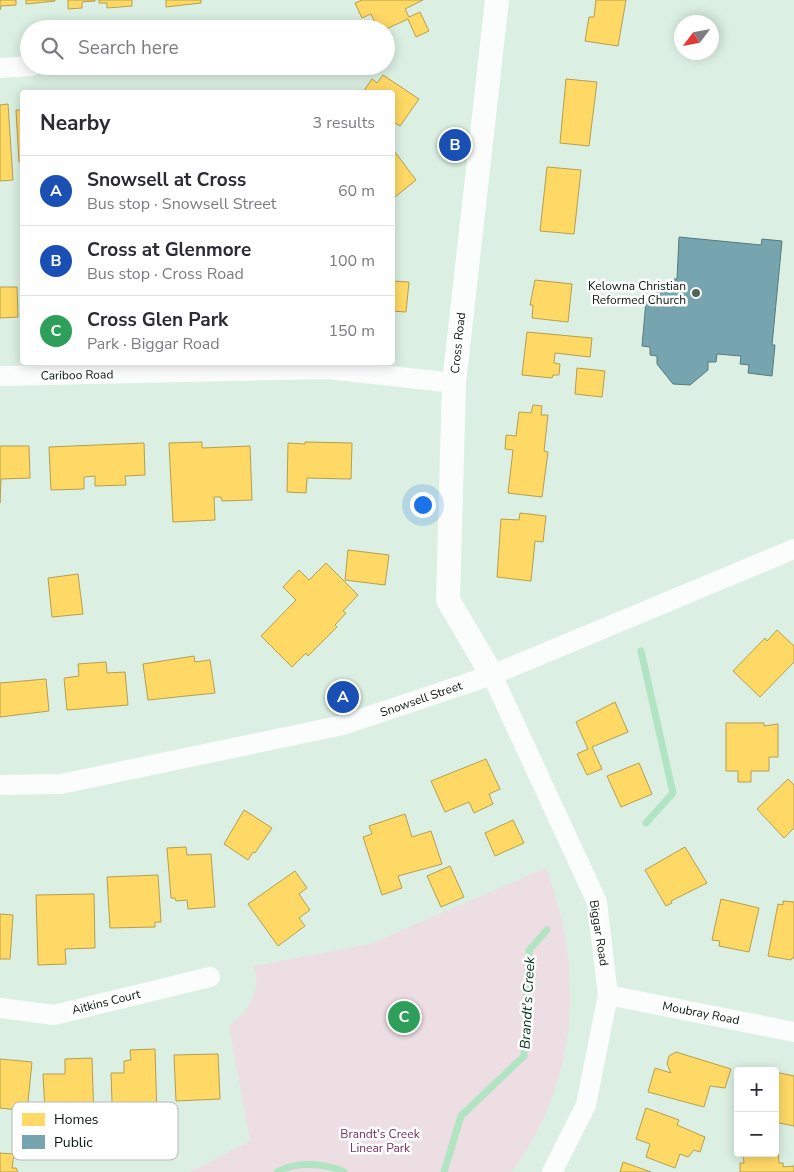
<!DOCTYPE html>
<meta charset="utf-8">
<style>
:root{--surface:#fff;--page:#f7f7f7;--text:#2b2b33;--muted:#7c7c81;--line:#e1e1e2;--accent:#7c3aed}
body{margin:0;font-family:"Nunito Sans",sans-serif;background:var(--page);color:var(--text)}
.controls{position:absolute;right:15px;bottom:15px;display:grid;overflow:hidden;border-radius:5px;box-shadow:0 2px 12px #0003}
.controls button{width:45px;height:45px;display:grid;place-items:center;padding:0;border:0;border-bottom:1px solid var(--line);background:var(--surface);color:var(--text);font:25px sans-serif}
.compass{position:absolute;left:674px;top:15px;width:45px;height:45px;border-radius:50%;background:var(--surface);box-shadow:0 2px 12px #0003;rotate:238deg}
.you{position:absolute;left:422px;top:504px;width:18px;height:18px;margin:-12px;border:4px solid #fff;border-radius:50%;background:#1a73e8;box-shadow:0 0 0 8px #1a73e833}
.badge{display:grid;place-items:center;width:32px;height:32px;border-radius:50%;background:var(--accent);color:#fff;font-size:16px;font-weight:700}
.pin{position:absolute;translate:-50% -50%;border:2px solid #fff;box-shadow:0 1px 5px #0006}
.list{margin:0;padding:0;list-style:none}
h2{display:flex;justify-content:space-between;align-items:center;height:65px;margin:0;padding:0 20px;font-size:21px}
h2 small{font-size:16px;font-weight:400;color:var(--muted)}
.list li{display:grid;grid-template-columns:32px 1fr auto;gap:15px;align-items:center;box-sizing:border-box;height:70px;padding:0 20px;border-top:1px solid var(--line)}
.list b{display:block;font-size:19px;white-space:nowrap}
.list p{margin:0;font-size:16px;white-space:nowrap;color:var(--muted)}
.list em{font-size:16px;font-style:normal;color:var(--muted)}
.icon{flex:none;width:28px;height:28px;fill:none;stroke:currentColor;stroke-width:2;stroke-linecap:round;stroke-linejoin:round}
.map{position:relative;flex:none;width:794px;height:1172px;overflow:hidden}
.search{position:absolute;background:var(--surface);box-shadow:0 2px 12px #0003;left:20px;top:20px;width:375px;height:55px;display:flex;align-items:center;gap:12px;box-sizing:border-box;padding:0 18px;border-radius:28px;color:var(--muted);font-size:19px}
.panel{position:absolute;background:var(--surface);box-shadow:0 2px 12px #0003;left:20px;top:90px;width:375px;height:275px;border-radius:5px}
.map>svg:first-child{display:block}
.green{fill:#eddee4}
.homes{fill:#ffd966;stroke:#b69f4c}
.public{fill:#76a5af;stroke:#567a7f}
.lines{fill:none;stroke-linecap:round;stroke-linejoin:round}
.stream{stroke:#b1e4c2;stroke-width:7}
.minor{stroke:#fafdfb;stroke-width:20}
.tertiary{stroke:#fafdfb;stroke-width:24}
.poi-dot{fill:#536359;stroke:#fff;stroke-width:2}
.labels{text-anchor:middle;stroke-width:5;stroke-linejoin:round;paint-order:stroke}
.poi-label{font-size:12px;fill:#0a170f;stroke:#fff;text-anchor:end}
.street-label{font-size:12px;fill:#0a170f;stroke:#fff}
.park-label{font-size:12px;fill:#772c5a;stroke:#fff}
.water-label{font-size:14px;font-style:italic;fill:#003319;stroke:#fff}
.key{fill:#fff;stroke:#b6b9b7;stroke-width:1}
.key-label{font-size:14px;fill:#0a170f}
</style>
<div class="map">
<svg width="794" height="1172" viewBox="0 0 794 1172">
<rect width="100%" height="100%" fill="#dbefe2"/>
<path class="green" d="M 546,868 C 585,972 579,1080 512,1172 L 190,1172 L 250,1141 L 229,1026 C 247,1012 264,990 253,966 L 370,944 Z"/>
<g class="homes">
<polygon points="0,0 16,0 16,5 1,6 0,10"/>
<polygon points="26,0 55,0 55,1 26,4"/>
<polygon points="68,0 95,0 95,1 82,2 82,8 68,9"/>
<polygon points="99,0 132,0 132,6 107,8 107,3 99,3"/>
<polygon points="166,0 201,0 201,3 166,7"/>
<polygon points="362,0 423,0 405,9 409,17 420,12 429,31 416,37 408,19 386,29 378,29 371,14 362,18 355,3"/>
<polygon points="596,0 626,0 618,46 585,41 589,17 594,17"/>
<polygon points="383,75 419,99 400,126 392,121 392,92 363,92 372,79 377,83"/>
<polygon points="566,79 597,82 589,146 560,143"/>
<polygon points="8,104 13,180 0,181 0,105"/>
<polygon points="16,110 22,110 22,162 19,162"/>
<polygon points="392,148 416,180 395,197 392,194"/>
<polygon points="547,167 581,170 574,234 540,231"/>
<polygon points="392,274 393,281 409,282 406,312 392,311"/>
<polygon points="535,280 572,284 568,322 532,318 533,305 530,305"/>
<polygon points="0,287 17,287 18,317 0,318"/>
<polygon points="527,332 592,338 590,357 555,353 554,363 560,364 559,375 553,375 552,378 522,375"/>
<polygon points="577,368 605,371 602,397 575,394"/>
<polygon points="533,405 542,406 541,415 548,415 544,451 548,452 542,497 508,493 513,450 505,449 506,435 516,436 519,412 531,413"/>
<polygon points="202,442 202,448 250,446 252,500 222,501 221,497 214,497 215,520 173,522 169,443"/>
<polygon points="305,442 352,443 351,479 307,478 306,493 287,492 288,443 305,444"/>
<polygon points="144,443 145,475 125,476 126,485 95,486 95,476 84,477 84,489 51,490 49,447"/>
<polygon points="0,446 29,446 30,478 1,479 0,503"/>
<polygon points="520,513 546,516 543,542 535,541 531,581 497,577 501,519 519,520"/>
<polygon points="348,550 389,555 385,585 345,580"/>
<polygon points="326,563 358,595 343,611 346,613 335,625 337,627 308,656 306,653 292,667 261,636 296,600 283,587 299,570 309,580"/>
<polygon points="78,574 83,614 52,617 48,578"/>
<polygon points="777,630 794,646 794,662 760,697 733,671 765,638 767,641"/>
<polygon points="194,656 195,662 210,660 215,693 148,700 143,664"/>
<polygon points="106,662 107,673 125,672 128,705 67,710 64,678 79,676 78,664"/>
<polygon points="46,679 49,711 0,717 0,683"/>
<polygon points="615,702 628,732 592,747 602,769 587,775 577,754 588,749 576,722"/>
<polygon points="726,723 764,723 764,726 778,724 778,757 769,757 769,771 751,771 751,782 738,782 738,771 726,771"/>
<polygon points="486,759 500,789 489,794 493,804 474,813 469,802 445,812 431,781"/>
<polygon points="639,763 652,794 621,807 607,776"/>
<polygon points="788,779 794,785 794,828 784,838 757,809"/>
<polygon points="244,810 272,828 255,853 253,852 248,860 224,844"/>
<polygon points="405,814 412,837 431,831 442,864 398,876 402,888 382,895 363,837 372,834 369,826"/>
<polygon points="513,820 524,843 495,856 485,833"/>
<polygon points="186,847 187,855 211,854 215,907 188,909 187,900 176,901 175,898 171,898 167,848"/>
<polygon points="685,847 707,883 671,901 672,903 666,906 645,870"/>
<polygon points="450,866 464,897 441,907 427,876"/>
<polygon points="295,871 307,888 299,894 310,910 299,918 305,926 278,946 248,904"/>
<polygon points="158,875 161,922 155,922 155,927 110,928 107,877"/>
<polygon points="94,894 95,948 65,949 66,964 38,965 36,895"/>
<polygon points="721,899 759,908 749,952 719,946 720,941 712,940"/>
<polygon points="783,901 794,902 794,958 792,958 791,960 768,956 778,904 783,905"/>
<polygon points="0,914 13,915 10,959 0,959"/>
<polygon points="155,1049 157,1115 143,1117 144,1129 113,1131 111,1073 124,1073 124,1061 131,1060 130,1050"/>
<polygon points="676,1052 731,1069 725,1088 710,1086 704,1107 648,1092 655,1068 671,1073 667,1064 669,1056"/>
<polygon points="218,1054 220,1099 176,1101 174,1055"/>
<polygon points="92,1058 94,1121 79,1121 80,1131 60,1132 59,1122 54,1118 54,1111 45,1112 43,1074 65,1074 65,1059"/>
<polygon points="0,1059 32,1062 27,1111 0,1108"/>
<polygon points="775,1072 794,1076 794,1126 775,1122"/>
<polygon points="646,1108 679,1120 677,1125 705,1137 700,1152 694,1150 688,1157 680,1154 675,1168 646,1157 650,1144 636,1139"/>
<polygon points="775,1149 778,1149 779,1163 783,1163 783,1167 794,1166 794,1172 740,1172 740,1163 744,1163 743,1153 775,1153"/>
<polygon points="0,1153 14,1154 12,1168 16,1168 18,1172 0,1172"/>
<polygon points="623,1162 651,1172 620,1172"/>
</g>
<polygon class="public" points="679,237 761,245 762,239 782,241 772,345 775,345 772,376 748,373 749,365 740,364 741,356 717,354 716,362 708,362 708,370 690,385 673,384 657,364 657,356 650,355 650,347 642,346 646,301 674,279 677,279"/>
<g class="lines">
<g class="stream">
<polyline points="641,651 673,793 646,823"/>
<path d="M 277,1172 C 296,1161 325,1163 344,1172"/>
<polyline points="444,1172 461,1116 524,1056 529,950 547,930"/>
</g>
<g class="minor">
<polyline points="0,68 32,66"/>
<polyline points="0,376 328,369 454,383"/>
<polyline points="492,675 597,902 608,995 586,1105 552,1172"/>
<polyline points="0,785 61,784 343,725 492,675 794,549"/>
<polyline points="608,995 794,1032"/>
<polyline points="0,1008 54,1015 210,977"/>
</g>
<polyline class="tertiary" points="492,675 448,600 454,383 497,0"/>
</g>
<circle class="poi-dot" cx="696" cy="293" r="5"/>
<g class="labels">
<g class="poi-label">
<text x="686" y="290">Kelowna Christian<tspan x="686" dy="14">Reformed Church</tspan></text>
</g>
<g class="street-label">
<text transform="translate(458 343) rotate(-84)" y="4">Cross Road</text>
<text transform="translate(77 375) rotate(-1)" y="4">Cariboo Road</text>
<text transform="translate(421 699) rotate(-19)" y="4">Snowsell Street</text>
<text transform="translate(599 933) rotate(81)" y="4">Biggar Road</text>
<text transform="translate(106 1002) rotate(-14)" y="4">Aitkins Court</text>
<text transform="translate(701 1013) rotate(11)" y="4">Moubray Road</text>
</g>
<g class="park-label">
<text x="380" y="1138">Brandt's Creek<tspan x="380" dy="14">Linear Park</tspan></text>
</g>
<g class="water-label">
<text transform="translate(527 1003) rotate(-87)" y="5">Brandt's Creek</text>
</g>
</g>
<rect x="12" y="1102" width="166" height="58" rx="8" class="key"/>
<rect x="22" y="1113" width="23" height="13" fill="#ffd966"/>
<rect x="22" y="1135" width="23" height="14" fill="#76a5af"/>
<g class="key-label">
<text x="54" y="1124">Homes</text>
<text x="54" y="1147">Public</text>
</g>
</svg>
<div class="controls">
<button>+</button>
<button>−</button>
</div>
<svg class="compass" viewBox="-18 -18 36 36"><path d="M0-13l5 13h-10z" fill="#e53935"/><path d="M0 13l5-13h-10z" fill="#7c7c81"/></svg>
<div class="you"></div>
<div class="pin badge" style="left:343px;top:697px;background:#1a4fb4">A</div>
<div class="pin badge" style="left:455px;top:145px;background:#1a4fb4">B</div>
<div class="pin badge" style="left:404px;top:1017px;background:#2e9e5b">C</div>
<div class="search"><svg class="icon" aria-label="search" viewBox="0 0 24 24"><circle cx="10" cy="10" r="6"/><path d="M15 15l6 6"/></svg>Search here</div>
<section class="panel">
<h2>Nearby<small>3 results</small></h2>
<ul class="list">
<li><span class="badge" style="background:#1a4fb4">A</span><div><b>Snowsell at Cross</b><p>Bus stop · Snowsell Street</p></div><em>60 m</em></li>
<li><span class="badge" style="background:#1a4fb4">B</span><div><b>Cross at Glenmore</b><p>Bus stop · Cross Road</p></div><em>100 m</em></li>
<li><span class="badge" style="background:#2e9e5b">C</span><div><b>Cross Glen Park</b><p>Park · Biggar Road</p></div><em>150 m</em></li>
</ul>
</section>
</div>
